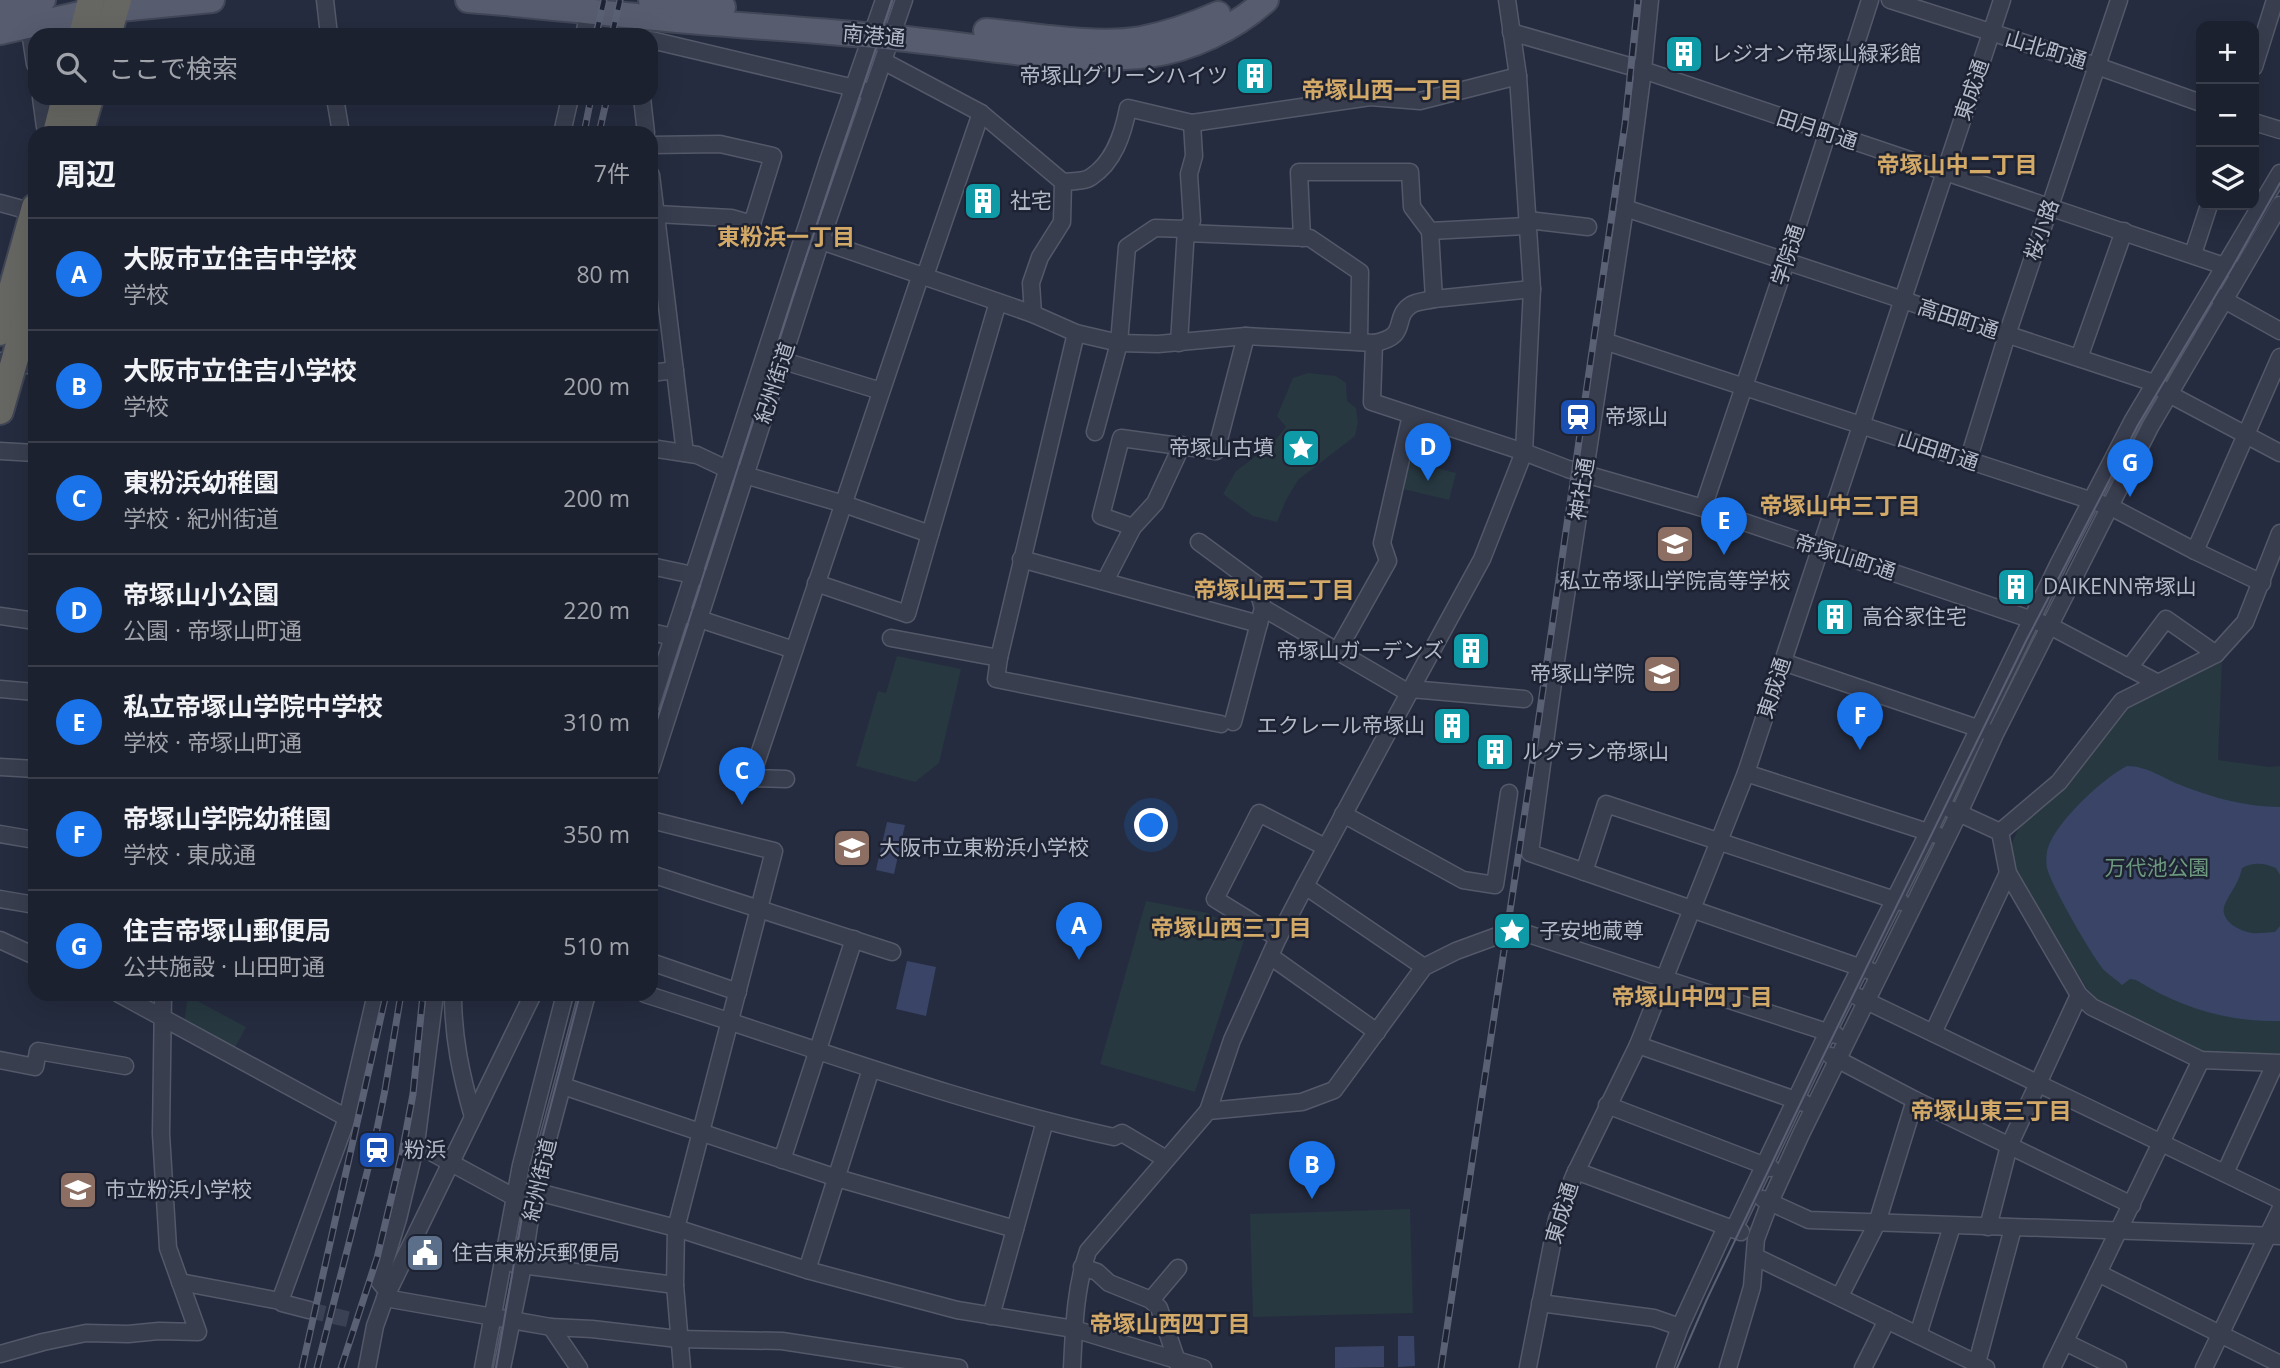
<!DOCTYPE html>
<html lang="ja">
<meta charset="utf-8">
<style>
:root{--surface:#1c212f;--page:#292e3b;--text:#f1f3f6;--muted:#a0a3aa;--line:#3a3e4b;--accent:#1a73e8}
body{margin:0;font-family:"Open Sans","Noto Sans JP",sans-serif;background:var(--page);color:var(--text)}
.controls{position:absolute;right:21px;top:21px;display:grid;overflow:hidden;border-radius:14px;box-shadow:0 7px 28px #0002}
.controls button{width:63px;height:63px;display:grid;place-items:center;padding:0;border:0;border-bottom:2px solid var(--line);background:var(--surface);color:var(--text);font:35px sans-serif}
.you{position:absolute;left:1152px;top:826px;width:24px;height:24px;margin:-18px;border:5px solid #fff;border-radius:50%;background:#1a73e8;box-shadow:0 0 0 10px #1a73e833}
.badge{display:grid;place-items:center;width:46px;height:46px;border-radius:50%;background:var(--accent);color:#fff;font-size:23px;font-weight:700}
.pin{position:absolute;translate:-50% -58px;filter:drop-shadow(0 2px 4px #0008)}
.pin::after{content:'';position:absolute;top:37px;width:24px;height:21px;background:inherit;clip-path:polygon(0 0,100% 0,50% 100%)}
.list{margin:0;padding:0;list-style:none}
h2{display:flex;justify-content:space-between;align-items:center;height:91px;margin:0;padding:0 28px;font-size:30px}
h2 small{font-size:23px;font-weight:400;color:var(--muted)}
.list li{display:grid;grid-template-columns:46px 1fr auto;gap:21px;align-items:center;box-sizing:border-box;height:112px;padding:0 28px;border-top:2px solid var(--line)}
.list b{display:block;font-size:26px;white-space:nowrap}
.list p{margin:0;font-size:23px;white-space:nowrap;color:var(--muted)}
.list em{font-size:23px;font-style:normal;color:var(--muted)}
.icon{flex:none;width:38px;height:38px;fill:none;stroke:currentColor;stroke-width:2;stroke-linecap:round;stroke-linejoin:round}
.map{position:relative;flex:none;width:2280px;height:1368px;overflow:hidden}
.search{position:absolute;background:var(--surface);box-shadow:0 7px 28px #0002;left:28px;top:28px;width:630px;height:77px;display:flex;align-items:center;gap:18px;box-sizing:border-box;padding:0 24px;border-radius:21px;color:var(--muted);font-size:26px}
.panel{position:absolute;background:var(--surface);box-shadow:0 7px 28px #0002;left:28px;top:126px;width:630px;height:875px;border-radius:21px}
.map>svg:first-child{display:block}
.green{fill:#273840}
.water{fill:#394466}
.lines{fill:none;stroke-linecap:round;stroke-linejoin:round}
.minor-tunnel{stroke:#3b4154;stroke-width:16;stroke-dasharray:16 8;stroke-linecap:butt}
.minor-casing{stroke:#545969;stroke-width:19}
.primary-casing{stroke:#424758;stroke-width:28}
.trunk-casing{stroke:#414656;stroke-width:30}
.minor{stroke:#393e4f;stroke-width:16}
.primary{stroke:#575d6f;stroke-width:24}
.trunk{stroke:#666662;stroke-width:26}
.tram{stroke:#5b6175;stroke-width:2}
.rail-casing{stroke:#5b6175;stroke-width:7}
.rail{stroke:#1e2334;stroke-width:4.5;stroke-dasharray:13;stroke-linecap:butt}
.labels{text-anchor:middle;stroke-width:5;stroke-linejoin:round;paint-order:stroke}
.street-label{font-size:21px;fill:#b5bac9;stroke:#1e2334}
.poi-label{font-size:21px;fill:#b5bac9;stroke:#1e2334;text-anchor:start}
.park-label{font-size:21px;fill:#6d9a7f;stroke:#1e2334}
.neighbourhood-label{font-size:23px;font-weight:bold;fill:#d3a967;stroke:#1e2334}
</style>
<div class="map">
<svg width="2280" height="1368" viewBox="0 0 2280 1368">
<rect width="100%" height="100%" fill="#252c3f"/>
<g class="green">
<polygon points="1308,373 1336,376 1346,383 1347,401 1356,408 1358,423 1355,436 1298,480 1286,500 1277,522 1253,516 1223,494 1236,471 1272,444 1286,427 1277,416 1293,378"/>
<polygon points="1406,460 1456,473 1449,500 1399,488"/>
<polygon points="897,656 961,669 939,763 915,782 856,766 878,691 886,693"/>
<polygon points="2222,661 2218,760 2269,767 2280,766 2280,1054 2205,1054 2100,1002 2088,990 2013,869 2008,853 2022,820 2125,705"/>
<polygon points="1146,901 1208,913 1245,937 1195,1092 1100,1064"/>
<polygon points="188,996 246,1027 233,1051 184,1023"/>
<polygon points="1410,1209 1413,1313 1253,1317 1250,1214"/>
</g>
<g class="water">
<path d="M 2127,766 C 2148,766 2164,779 2183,786 C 2213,798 2248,807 2280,807 L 2280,875 L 2276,868 C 2263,863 2254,862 2242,868 C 2239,883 2231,891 2225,904 C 2218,920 2239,931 2252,933 C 2259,934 2268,932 2275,932 L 2280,926 L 2280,1021 C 2227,1022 2181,1008 2136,980 L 2130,979 L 2122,985 C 2117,980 2110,976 2105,971 C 2094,960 2050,883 2047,868 C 2046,864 2046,856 2047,852 C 2052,825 2103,778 2127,766 Z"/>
<polygon points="887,822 905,825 894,874 876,870"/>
<polygon points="907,961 936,967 926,1016 896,1009"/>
<polygon points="1398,1336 1414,1336 1415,1366 1398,1367"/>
<polygon points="1384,1346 1384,1367 1335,1368 1335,1347"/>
</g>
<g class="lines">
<polyline class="minor-tunnel" points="309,1310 359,1322"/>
<defs>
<g id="minor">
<polyline points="325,0 329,35"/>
<polyline points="1650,0 1643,70 1625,208 1556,661 1530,853 1879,974"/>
<polyline points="1890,0 2097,66 2201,103"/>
<polyline points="29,25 35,64"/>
<polyline points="1511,32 1643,70 2236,270"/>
<polyline points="584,35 589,11"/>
<polyline points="651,40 863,90"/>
<polyline points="883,61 981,113 1063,182 1062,222 1040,257 1031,283 1033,314"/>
<polyline points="2254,67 2275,0"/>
<polyline points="41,98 45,127 51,133"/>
<polyline points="335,98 341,133"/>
<polyline points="642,98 646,133"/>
<polyline points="2254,122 2280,130"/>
<polyline points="562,133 570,98"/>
<polyline points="651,145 720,144 773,156 752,224 731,218 656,214"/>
<polyline points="651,175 685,453"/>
<path d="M 1063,182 C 1071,181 1084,182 1091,177 C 1114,162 1123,134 1128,108 L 1192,123 L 1370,97 L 1420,101 L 1518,76"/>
<polyline points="0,203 33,212"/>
<polyline points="1625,208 2154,383 2169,394 2280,453"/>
<polyline points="1528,220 1588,227"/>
<polyline points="1528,226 1430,231 1434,299 1532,289"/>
<polyline points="1186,233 1310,238 1360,272 1359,342"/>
<polyline points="804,235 1033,314 1076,333 1119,343 1158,344 1246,336 1374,343 1372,402 1524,452 1568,469 1703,508 2050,626 2158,683"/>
<polyline points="1302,238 1299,172 1410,172 1412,207 1430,231"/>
<polyline points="2193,254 2209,205"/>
<polyline points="925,276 981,113"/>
<polyline points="2219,297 2280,331"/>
<polyline points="1076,333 999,658 996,679 1221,724"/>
<polyline points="1604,341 2111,507 2195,551 2262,583"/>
<polyline points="1179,343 1186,229 1192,221 1189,174 1194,156 1192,123"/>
<path d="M 1374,343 C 1411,336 1391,318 1411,305 C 1417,301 1427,301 1434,299"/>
<polyline points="774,358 881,391"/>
<polyline points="2079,358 2124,231"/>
<polyline points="0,361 35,366"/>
<polyline points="651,373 675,370"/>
<polyline points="1095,432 1119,343 1127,247 1155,228 1186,229"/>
<polyline points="651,448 697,455 731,471 844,504 930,534 907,614 816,583"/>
<polyline points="0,451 35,453"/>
<polyline points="1968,461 2007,335 2119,0"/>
<polyline points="1703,508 1786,262 1870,0"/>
<polyline points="1133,527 1101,516 1121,438 1216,451 1246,336"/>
<polyline points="930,534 998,302"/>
<polyline points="1199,542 1256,584 1263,608 1233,722"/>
<polyline points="2195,551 2280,357"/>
<polyline points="1021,559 1259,624"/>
<polyline points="651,566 702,577"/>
<polyline points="1105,581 1133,527 1155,503 1182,445"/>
<polyline points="1263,608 1409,693 1411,689 1524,699"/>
<polyline points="0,616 35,621"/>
<polyline points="690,616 794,650"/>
<polyline points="651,632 673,637"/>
<polyline points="891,638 999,658"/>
<polyline points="1338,650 1388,561 1382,543 1411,415"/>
<polyline points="1783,662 1986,731"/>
<polyline points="2129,668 2166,619 2216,654"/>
<polyline points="0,689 35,692"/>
<polyline points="1411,689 1482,559 1524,452 1532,289 1518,76 1507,0"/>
<polyline points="1409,693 1305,886 1424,967"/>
<polyline points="651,705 828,161 884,0"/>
<polyline points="0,767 35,769"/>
<polyline points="651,768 821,240 904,0"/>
<polyline points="1746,773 1937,835"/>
<polyline points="786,779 751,778 921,274"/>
<polyline points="1950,809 2000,832 2008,873 2079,995 2092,1007 2201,1060 2280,1063"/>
<polyline points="1343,814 1463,880 1495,885 1509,793"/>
<polyline points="651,820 774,851 676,1228 675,1285 682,1368"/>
<polyline points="2000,832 2059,782 2122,701 2216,654 2245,622 2280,533"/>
<polyline points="0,834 35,840"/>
<polyline points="1584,872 1606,804 1901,902"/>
<polyline points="651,874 892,952"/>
<polyline points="0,899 35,905"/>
<polyline points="1516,930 1836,1035"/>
<polyline points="1278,938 1215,899 1259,813 1325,847"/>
<polyline points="0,940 35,956"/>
<polyline points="1270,956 1377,1032"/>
<polyline points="651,962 738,992"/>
<polyline points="119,994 347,1118"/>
<path d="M 453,994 C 453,1038 461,1075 473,1117"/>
<path d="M 645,994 C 801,1043 954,1102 1114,1137 L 1122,1133 L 1166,1159"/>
<polyline points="1856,996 2280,1200"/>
<polyline points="1933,1033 2008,873"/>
<polyline points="1638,1045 1804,1103"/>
<polyline points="1831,1056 1915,1100 2132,1205"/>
<polyline points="0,1060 35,1067 38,1051 125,1066"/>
<polyline points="563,1086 837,1178 1015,1229"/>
<polyline points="1607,1105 1771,1168"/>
<polyline points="1208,1111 1232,1040 1278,938 1305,886"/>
<polyline points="416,1144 514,1197 534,1191 676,1228 807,1270 957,1310 1074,1329 1203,1368"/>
<polyline points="782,1160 854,939"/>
<polyline points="1576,1171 1741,1232"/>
<polyline points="2225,1173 2275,1064"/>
<polyline points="1763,1199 1809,1220 2280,1236"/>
<polyline points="1988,1227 2009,1146 2079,995"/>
<polyline points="1734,1229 1828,1032 1929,831 2059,563 2133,420 2280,173"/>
<polyline points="1756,1257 1986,1368"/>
<polyline points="514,1264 675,1285"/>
<polyline points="1082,1267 1097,1272 1109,1283 1151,1300 1159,1308 1179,1367"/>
<polyline points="807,1270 871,1069"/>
<polyline points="2098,1273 2280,1364"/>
<polyline points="180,1282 280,1301 347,1118 376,994"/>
<polyline points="388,1292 379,1281 398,1219 416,1144 435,994"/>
<polyline points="1840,1296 1877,1223 1915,1100"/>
<polyline points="385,1298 551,1327 592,1329 678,1339 782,1341 959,1368"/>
<polyline points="1151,1300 1178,1268"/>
<polyline points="282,1303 309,1310"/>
<polyline points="1540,1303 1654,1318 1680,1327"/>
<polyline points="991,1316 1045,1121"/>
<polyline points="551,1327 579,1368"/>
<polyline points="1918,1335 1952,1226"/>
<polyline points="2065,1342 2118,1368"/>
<polyline points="0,1354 43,1342 86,1333 128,1334 159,1331 198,1332 168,1248 161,1134 163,994"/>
<polyline points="1977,1363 2013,1228"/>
<polyline points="1528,1367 1557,1219 1574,1176 1638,1045 1746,773 2002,0"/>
<polyline points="367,1368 375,1326 385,1298 533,994"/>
<polyline points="483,1368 521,1165 565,994"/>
<polyline points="502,1368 523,1266 534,1191 587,994"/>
<path d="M 1072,1368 C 1074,1329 1075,1288 1088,1251 L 1208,1111 L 1302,1102 L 1334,1090 L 1424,967 L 1456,951 L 1497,936"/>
<polyline points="1665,1368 1680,1327 1726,1227"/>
<polyline points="1728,1368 1752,1287 1756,1239 1770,1202 1801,1134 1959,813 1995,734 2150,427 2280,205"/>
<polyline points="1863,1368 1887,1320"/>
<polyline points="2052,1368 2201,1060"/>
<polyline points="2204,1368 2280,1210"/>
</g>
<g id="primary">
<path d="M 468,0 C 524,4 580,11 636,16 C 722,25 809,29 895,38 C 977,45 1066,65 1148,55 C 1190,50 1235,28 1266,0"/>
<polyline points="651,0 723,7"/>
<polyline points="0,9 43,0"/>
<path d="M 986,31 C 1033,35 1095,47 1141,39 C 1168,34 1193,25 1218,14"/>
<polyline points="0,32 89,12 212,0"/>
</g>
<g id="trunk">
<polyline points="82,35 91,0"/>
<polyline points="108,35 118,0"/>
<polyline points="56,133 65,98"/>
<polyline points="80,133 90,98"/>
<polyline points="0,332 35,207"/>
<polyline points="0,411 35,289"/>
</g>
</defs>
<use href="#minor" class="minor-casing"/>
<use href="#primary" class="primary-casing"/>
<use href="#trunk" class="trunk-casing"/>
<use href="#minor" class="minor"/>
<use href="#primary" class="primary"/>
<use href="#trunk" class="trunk"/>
<g class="tram">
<polyline points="651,738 794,293 892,0"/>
<polyline points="496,1368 523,1211 580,994"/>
<polyline points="1677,1368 1707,1299 1814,1075 2026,641 2138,425 2232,268 2280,183"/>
</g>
<defs>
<g id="rail">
<polyline points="596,35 604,0"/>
<polyline points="612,35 620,0"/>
<polyline points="584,133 591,98"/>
<polyline points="599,133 607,98"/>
<polyline points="302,1368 386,994"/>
<polyline points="317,1368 373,1149 385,1090 401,994"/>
<polyline points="341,1368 377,1258 402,1153 413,1094 423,994"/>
<polyline points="1441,1368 1532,765 1625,124 1638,0"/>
</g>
</defs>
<use href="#rail" class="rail-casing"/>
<use href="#rail" class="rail"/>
</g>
<defs>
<symbol id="building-square" viewBox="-11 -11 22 22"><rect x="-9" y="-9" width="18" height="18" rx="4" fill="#0f9aa8" stroke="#1e2334"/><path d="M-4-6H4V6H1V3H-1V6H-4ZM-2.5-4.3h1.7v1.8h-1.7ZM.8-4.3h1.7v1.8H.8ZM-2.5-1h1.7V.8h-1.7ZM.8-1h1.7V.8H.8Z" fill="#fff"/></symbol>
<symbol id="station-square" viewBox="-11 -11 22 22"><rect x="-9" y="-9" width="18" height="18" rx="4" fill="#1a4fb4" stroke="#1e2334"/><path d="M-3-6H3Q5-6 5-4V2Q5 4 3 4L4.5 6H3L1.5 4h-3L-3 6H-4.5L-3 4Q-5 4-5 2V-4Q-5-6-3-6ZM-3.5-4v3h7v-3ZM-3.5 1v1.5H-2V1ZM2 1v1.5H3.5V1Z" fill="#fff"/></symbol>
<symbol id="sight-square" viewBox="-11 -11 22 22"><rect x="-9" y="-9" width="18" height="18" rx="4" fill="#0f9aa8" stroke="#1e2334"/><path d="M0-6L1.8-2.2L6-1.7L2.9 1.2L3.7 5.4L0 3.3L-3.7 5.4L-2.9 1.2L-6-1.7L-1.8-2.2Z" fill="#fff"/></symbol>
<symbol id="school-square" viewBox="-11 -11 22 22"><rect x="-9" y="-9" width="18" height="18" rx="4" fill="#8d6e63" stroke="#1e2334"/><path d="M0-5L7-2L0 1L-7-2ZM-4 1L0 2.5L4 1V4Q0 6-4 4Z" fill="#fff"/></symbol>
<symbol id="civic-square" viewBox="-11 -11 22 22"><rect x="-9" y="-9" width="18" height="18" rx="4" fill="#5c6f8a" stroke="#1e2334"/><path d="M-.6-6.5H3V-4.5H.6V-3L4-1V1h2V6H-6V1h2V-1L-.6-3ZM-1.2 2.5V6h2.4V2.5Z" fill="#fff"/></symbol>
</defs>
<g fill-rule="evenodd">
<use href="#building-square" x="1662" y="32" width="44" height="44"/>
<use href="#building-square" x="1233" y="54" width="44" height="44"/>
<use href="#building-square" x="961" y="179" width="44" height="44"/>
<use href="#station-square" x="1556" y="395" width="44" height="44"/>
<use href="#sight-square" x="1279" y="426" width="44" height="44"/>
<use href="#school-square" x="1653" y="522" width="44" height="44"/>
<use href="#building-square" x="1994" y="565" width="44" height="44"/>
<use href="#building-square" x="1813" y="595" width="44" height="44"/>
<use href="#building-square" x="1449" y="629" width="44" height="44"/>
<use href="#school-square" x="1640" y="652" width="44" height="44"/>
<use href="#building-square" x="1430" y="704" width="44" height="44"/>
<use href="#building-square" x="1473" y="730" width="44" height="44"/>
<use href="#school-square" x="830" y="826" width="44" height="44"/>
<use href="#sight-square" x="1490" y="909" width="44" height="44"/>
<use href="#station-square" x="355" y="1128" width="44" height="44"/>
<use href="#school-square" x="56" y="1168" width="44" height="44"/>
<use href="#civic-square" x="403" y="1231" width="44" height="44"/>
</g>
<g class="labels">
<g class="street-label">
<text transform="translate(874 36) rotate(5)" y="7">南港通</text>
<text transform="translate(2046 50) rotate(17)" y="7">山北町通</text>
<text transform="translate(1972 90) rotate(-71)" y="7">東成通</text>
<text transform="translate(1817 130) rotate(18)" y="7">田月町通</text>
<text transform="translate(2042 230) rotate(-71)" y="7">桜小路</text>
<text transform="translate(1788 255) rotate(-72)" y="7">学院通</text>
<text transform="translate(1958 319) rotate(18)" y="7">高田町通</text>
<text transform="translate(775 383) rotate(-72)" y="7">紀州街道</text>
<text transform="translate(1938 451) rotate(18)" y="7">山田町通</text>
<text transform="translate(1582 489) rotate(-81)" y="7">神社通</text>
<text transform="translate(1845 557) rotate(18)" y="7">帝塚山町通</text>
<text transform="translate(1774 688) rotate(-72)" y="7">東成通</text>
<text transform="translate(540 1180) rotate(-77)" y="7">紀州街道</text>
<text transform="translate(1562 1213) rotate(-73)" y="7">東成通</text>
</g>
<g class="poi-label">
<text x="1711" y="61">レジオン帝塚山緑彩館</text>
<text x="1228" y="83" text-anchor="end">帝塚山グリーンハイツ</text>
<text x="1010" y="208">社宅</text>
<text x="1605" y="424">帝塚山</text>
<text x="1274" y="455" text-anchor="end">帝塚山古墳</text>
<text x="1675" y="588" text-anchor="middle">私立帝塚山学院高等学校</text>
<text x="2043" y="594">DAIKENN帝塚山</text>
<text x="1862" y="624">高谷家住宅</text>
<text x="1444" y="658" text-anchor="end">帝塚山ガーデンズ</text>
<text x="1635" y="681" text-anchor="end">帝塚山学院</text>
<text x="1425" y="733" text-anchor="end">エクレール帝塚山</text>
<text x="1522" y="759">ルグラン帝塚山</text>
<text x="879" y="855">大阪市立東粉浜小学校</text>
<text x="1539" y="938">子安地蔵尊</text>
<text x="404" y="1157">粉浜</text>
<text x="105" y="1197">市立粉浜小学校</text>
<text x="452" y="1260">住吉東粉浜郵便局</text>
</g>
<g class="park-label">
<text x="2157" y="875">万代池公園</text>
</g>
<g class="neighbourhood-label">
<text x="1382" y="98">帝塚山西一丁目</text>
<text x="1957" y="173">帝塚山中二丁目</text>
<text x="786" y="245">東粉浜一丁目</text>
<text x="1840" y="514">帝塚山中三丁目</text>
<text x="1274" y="598">帝塚山西二丁目</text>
<text x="1231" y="936">帝塚山西三丁目</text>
<text x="1692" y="1005">帝塚山中四丁目</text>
<text x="1991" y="1119">帝塚山東三丁目</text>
<text x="1170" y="1332">帝塚山西四丁目</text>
</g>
</g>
</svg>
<div class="controls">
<button>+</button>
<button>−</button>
<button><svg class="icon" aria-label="layers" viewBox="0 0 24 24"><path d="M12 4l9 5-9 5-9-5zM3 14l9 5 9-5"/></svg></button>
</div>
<div class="you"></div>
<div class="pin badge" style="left:1079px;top:960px">A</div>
<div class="pin badge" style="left:1312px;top:1199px">B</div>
<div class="pin badge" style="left:742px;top:805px">C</div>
<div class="pin badge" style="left:1428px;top:481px">D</div>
<div class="pin badge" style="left:1724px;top:555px">E</div>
<div class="pin badge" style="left:1860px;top:750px">F</div>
<div class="pin badge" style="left:2130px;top:497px">G</div>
<div class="search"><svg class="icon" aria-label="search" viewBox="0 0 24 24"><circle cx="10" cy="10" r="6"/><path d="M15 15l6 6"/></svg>ここで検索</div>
<section class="panel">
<h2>周辺<small>7件</small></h2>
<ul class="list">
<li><span class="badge">A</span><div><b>大阪市立住吉中学校</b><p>学校</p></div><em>80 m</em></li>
<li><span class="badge">B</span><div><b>大阪市立住吉小学校</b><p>学校</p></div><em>200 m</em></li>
<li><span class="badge">C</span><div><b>東粉浜幼稚園</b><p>学校 · 紀州街道</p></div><em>200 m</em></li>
<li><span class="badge">D</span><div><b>帝塚山小公園</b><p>公園 · 帝塚山町通</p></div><em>220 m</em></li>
<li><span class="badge">E</span><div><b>私立帝塚山学院中学校</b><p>学校 · 帝塚山町通</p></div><em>310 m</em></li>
<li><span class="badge">F</span><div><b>帝塚山学院幼稚園</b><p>学校 · 東成通</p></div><em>350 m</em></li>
<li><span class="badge">G</span><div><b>住吉帝塚山郵便局</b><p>公共施設 · 山田町通</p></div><em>510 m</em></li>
</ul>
</section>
</div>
